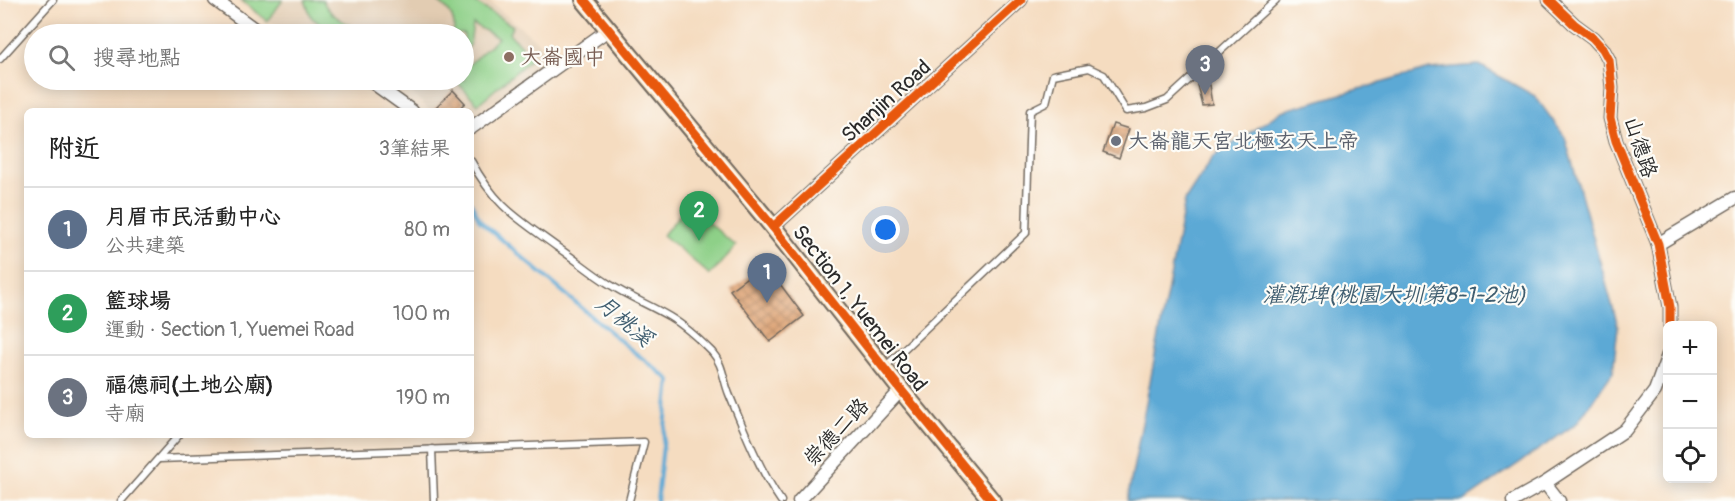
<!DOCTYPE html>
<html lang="zh-TW">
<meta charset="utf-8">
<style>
:root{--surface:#fff;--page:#f2f2f2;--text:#222;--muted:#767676;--line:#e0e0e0;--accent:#1f6fb2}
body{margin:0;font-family:Pangolin,"LXGW WenKai TC",sans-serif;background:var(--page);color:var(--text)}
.controls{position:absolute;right:18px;bottom:18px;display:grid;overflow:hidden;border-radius:9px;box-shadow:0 3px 15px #0003}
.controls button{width:54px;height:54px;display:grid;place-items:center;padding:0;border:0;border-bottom:2px solid var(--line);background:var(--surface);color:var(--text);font:30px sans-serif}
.you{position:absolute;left:886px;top:230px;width:21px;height:21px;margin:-15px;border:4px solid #fff;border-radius:50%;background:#1a73e8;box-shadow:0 0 0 9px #1a73e833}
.badge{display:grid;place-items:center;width:39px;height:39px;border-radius:50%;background:var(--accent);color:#fff;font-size:20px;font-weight:700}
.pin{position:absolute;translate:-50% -50px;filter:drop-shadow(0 2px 3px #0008)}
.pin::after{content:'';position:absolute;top:32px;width:21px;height:18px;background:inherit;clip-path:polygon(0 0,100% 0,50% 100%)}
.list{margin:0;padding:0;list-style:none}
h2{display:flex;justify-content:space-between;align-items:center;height:78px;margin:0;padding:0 24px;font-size:26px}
h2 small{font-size:20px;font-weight:400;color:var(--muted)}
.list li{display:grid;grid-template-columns:39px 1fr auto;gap:18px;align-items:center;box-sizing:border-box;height:84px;padding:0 24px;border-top:2px solid var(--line)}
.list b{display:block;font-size:22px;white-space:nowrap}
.list p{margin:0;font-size:20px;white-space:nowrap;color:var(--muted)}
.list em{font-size:20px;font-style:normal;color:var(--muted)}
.icon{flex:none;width:33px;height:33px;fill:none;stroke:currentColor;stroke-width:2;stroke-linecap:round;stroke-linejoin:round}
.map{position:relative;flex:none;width:1735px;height:501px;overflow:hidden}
.search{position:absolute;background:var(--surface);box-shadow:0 3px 15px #0003;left:24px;top:24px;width:450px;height:66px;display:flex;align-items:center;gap:15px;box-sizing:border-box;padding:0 21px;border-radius:33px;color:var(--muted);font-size:22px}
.panel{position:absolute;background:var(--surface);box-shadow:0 3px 15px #0003;left:24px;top:108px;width:450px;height:330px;border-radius:9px}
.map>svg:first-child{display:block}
.built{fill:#e2ccb2}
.grass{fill:#8ed088;stroke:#5c7e5a;stroke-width:1.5}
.water{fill:#5ca9d5;stroke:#446a80;stroke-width:1.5}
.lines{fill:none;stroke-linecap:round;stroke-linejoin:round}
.stream{stroke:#5ca9d5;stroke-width:4}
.building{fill:url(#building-cross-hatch)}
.lane-casing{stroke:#72695f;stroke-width:9}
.street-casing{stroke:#72695f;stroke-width:15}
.secondary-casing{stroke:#72695f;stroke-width:20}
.lane{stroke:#fff;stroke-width:6}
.street{stroke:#fff;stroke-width:12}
.secondary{stroke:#fce5c4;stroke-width:16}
.cycleway-casing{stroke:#fdfcf7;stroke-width:13}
.cycleway{stroke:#e8590c;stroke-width:9}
.education-dot{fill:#8d6e63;stroke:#fdfcf7;stroke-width:2}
.worship-dot{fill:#6b7280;stroke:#fdfcf7;stroke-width:2}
.labels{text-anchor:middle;stroke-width:4.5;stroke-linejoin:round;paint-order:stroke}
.education-label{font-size:21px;fill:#785e54;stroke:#fdfcf7;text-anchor:start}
.street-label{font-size:21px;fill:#2b2b2b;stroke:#fdfcf7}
.worship-label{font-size:21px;fill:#5b616d;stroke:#fdfcf7;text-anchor:start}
.water-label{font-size:22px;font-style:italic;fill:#3f5d6f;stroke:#fdfcf7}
</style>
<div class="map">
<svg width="1735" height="501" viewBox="0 0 1735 501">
<defs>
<pattern id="building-cross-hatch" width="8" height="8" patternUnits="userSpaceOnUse" patternTransform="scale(1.5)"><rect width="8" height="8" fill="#db9d6c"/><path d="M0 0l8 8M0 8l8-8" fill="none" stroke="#b28059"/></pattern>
</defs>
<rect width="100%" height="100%" fill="#fdfcf7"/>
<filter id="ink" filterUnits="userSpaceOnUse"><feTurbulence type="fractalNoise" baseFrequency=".0167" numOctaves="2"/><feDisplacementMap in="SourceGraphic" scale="12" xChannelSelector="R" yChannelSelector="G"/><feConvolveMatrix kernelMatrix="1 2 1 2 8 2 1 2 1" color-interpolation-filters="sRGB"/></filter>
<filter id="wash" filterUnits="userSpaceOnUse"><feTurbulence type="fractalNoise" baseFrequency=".008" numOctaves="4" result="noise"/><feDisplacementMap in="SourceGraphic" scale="24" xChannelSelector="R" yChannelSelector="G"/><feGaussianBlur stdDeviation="1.35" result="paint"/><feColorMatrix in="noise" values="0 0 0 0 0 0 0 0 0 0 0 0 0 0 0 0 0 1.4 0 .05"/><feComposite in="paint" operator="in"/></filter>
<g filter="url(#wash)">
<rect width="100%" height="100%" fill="#f5dcc0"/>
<polygon class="built" points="236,0 488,0 552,54 557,61 471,117 471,111 430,111 409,90 394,80 464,80 464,34 302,34 263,20"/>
<g class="grass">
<polygon points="241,0 283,0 267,21"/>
<path d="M 305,0 L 323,0 C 328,17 353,26 367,34 L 333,34 L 311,17 Z"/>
<path d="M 435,0 L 471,0 L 513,26 L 509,33 L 532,58 L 478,104 L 455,80 L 464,80 L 464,69 L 498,38 L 473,24 L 470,44 L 464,56 L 464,34 L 453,34 C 457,18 448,8 435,0 Z"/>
<polygon points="688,205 736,246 710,275 663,235"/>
</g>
<polygon class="water" points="1479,65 1535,96 1565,137 1618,326 1613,372 1576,424 1464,501 1127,501 1185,200 1213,157 1282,111 1430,69"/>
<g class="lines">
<polyline class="stream" points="471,203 480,221 624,344 670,380 657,501"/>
</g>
<g id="blocks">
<g class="building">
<polygon points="1197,85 1209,85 1212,104 1202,105"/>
<polygon points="453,90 465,103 456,111 432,111"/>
<polygon points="1113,124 1129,129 1119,158 1103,152"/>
<polygon points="765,264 804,316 770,342 730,290"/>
</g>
</g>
</g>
<g filter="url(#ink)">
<use href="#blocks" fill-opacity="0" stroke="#72695f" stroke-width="1.5"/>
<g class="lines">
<defs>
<g id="lane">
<polyline points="0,59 53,0"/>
<path d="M 471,161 C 496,207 516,217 557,247 C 575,259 591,273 609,284 C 629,297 650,305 670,317 C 685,326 700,340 712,352 C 723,364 723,379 729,394 C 744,430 759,469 781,501"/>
<polyline points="885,367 1026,233 1030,111 1046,103 1053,75 1089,68 1104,75 1126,111 1146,108 1167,100 1276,0"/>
<polyline points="432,449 434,501"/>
<polyline points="159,459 644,442 629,501"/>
<polyline points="121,501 179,435"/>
</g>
<g id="street">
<polyline points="215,0 257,31 266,34"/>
<polyline points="1549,0 1574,24 1593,38 1603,49 1609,60 1612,88 1610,118 1616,141 1658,244 1670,307 1670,326"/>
<polyline points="369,80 412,111"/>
<polyline points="471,128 608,30"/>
<polyline points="773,227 1021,0"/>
<polyline points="1658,244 1735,198"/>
<polyline points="1545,483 1559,501"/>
<polyline points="799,501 901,390"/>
<polyline points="1513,501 1545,483 1625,430 1655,391 1668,355"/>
</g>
<polyline id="secondary" points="584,0 773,227 901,390 992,501"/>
</defs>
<use href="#lane" class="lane-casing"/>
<use href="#street" class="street-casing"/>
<use href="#secondary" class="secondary-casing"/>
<use href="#lane" class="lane"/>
<use href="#street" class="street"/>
<use href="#secondary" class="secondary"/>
<defs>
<g id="cycleway">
<polyline points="584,0 773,227 901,390 992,501"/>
<polyline points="1549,0 1574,24 1593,38 1603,49 1609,60 1612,88 1610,118 1616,141 1658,244 1670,307 1670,326"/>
<polyline points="773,227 1021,0"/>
</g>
</defs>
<use href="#cycleway" class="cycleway-casing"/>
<use href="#cycleway" class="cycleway"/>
</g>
</g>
<circle class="education-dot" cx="509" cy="57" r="6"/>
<circle class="worship-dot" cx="1116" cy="141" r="6"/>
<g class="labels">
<g class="education-label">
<text x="521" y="64">大崙國中</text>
</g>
<g class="street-label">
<text transform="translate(886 101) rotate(-42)" y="7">Shanjin Road</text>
<text transform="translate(1641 147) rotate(72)" y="7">山德路</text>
<text transform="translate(860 308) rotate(52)" y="7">Section 1, Yuemei Road</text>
<text transform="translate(836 432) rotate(-47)" y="7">崇德二路</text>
</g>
<g class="worship-label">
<text x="1128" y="148">大崙龍天宮北極玄天上帝</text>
</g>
<g class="water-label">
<text x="1394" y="302">灌溉埤(桃園大圳第8-1-2池)</text>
<text transform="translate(625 320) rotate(40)" y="8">月桃溪</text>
</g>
</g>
</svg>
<div class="controls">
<button>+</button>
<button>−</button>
<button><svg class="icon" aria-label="locate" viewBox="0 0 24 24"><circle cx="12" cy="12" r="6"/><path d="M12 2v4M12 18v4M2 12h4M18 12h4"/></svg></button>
</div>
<div class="you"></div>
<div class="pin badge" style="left:767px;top:303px;background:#5c6f8a">1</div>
<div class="pin badge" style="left:699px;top:241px;background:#2e9e5b">2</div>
<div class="pin badge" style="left:1205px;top:95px;background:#6b7280">3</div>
<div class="search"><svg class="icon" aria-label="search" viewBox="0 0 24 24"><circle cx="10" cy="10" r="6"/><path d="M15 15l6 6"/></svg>搜尋地點</div>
<section class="panel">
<h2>附近<small>3筆結果</small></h2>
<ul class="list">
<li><span class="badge" style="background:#5c6f8a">1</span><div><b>月眉市民活動中心</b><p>公共建築</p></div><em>80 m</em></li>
<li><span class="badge" style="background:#2e9e5b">2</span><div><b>籃球場</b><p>運動 · Section 1, Yuemei Road</p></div><em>100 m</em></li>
<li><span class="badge" style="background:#6b7280">3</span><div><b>福德祠(土地公廟)</b><p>寺廟</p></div><em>190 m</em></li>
</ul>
</section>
</div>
